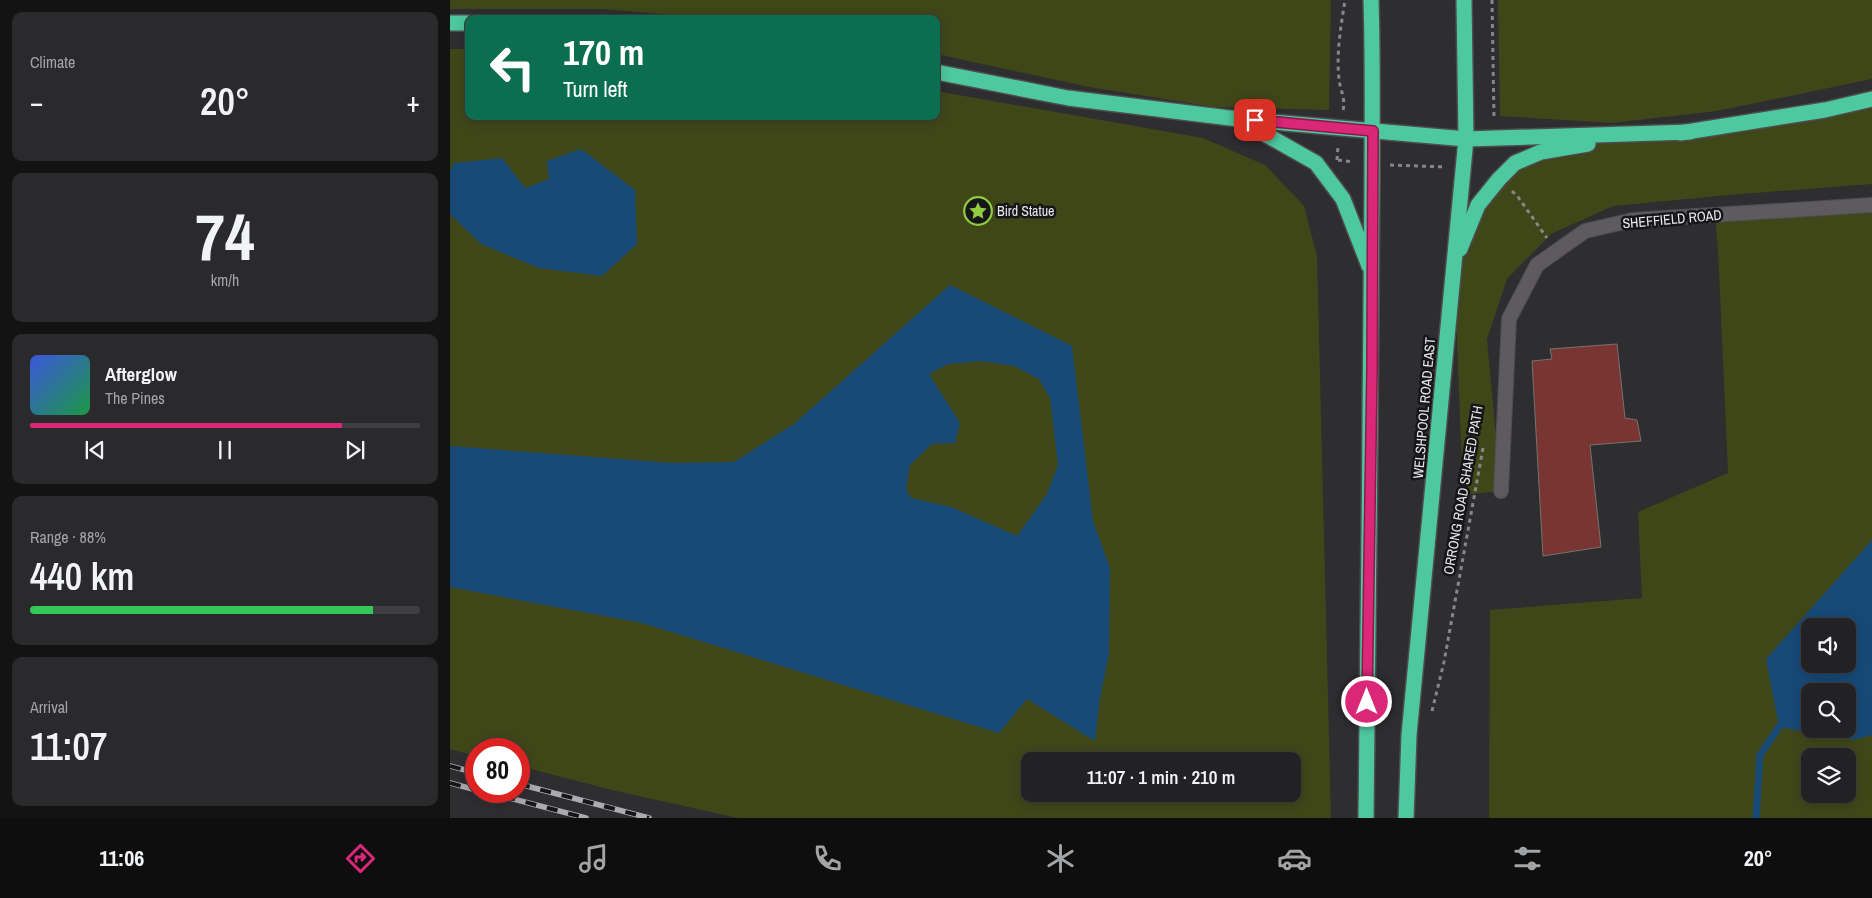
<!DOCTYPE html>
<html lang="en">
<head>
<meta charset="utf-8">
<style>
	:root { --surface:#222224; --page:#2a2a2c; --text:#f1f3f6; --muted:#a2a4a6; --line:#3f3f41; --accent:#db2777 }
	body { margin:0; font-family:"Archivo Narrow",sans-serif; background:var(--page); color:var(--text); height:100vh; display:flex; flex-direction:column; font-size:19px; white-space:nowrap }
	* { box-sizing:border-box; margin:0 }
	p { font-size:16px; color:var(--muted) }
	.icon { flex:none; width:28px; height:28px; fill:none; stroke:currentColor; stroke-width:2; stroke-linecap:round; stroke-linejoin:round }
	.map { position:relative; flex:1; overflow:hidden }
	.panel { display:flex; flex-direction:column; gap:12px; padding:12px; background:#131314; width:450px }
	.panel>* { flex:none }
	.guide { position:absolute; left:15px; top:15px; width:475px; height:105px; border-radius:10px; box-shadow:0 2px 12px #0003,0 0 0 1px var(--line); background:#0b6e4f; color:#fff; overflow:hidden }
	.buttons { position:absolute; left:1351px; top:618px; display:grid; gap:10px }
	.buttons a { display:grid; place-items:center; width:55px; height:55px; border-radius:10px; background:var(--surface); box-shadow:0 2px 12px #0003,0 0 0 1px var(--line); font-size:25px }
	.speed { position:absolute; left:15px; top:738px; display:flex; gap:10px; font-size:25px; font-weight:700; text-align:center }
	.speed>* { display:grid; place-content:center; width:65px; height:65px; border-radius:50%; background:var(--surface); box-shadow:0 2px 12px #0003,0 0 0 1px var(--line); line-height:1 }
	.speed .limit { border:8px solid #d22; background:#fff; color:#111 }
	.pin { position:absolute; display:grid; place-items:center; width:42px; height:42px; color:#fff; margin:-21px; border-radius:10px; box-shadow:0 2px 8px #0006 }
	.me { position:absolute; width:55px; margin:-28px; rotate:0deg; stroke-linejoin:round; filter:drop-shadow(0 0 4px #0008) }
	.turn { display:flex; align-items:center; gap:18px; height:105px; padding:0 15px; font-size:22px }
	.turn .icon { width:65px; height:65px; stroke-width:2.5 }
	.turn b { display:block; font-size:35px; line-height:42px }
	.big { font-size:38px; font-weight:600; line-height:1.1 }
	.panel .card { flex:1; display:flex; flex-direction:column; justify-content:center; gap:8px; min-width:0; padding:0 18px; border-radius:10px; background:var(--page) }
	.panel .dial { align-items:center; gap:0 }
	.dial b { font-size:65px; line-height:1 }
	.song { display:flex; align-items:center; gap:15px }
	.cover { width:60px; height:60px; border-radius:8px; background:linear-gradient(135deg,hsl(230 70% 55%),hsl(140 70% 35%)) }
	.played { height:5px; border-radius:2px; background:linear-gradient(90deg,var(--accent) 80%,var(--line) 80%) }
	.keys { display:flex; justify-content:space-around; direction:ltr }
	.heat { display:flex; justify-content:space-between; align-items:center; font-size:28px; direction:ltr }
	.charge { height:8px; border-radius:4px; background:linear-gradient(90deg,#34c759 88%,var(--line) 0) }
	.trip { position:absolute; left:571px; top:752px; width:280px; height:50px; border-radius:10px; background:var(--surface); box-shadow:0 2px 12px #0003,0 0 0 1px var(--line); font-weight:600; line-height:50px; text-align:center }
	.tab-bar { display:flex; height:80px; justify-content:space-around; align-items:center; background:#0e0e0e; color:var(--muted) }
	.tab-bar .icon { width:35px; height:35px }
	.tab-bar .active { color:var(--accent) }
	.tab-bar b { font-size:22px; color:var(--text) }
	main { display:flex; flex:1; min-height:0 }
	.map>svg:first-child { display:block }
	.green { fill:#3f4719; fill-rule:evenodd }
	.water { fill:#174977; fill-rule:evenodd }
	.lines { fill:none; stroke-linecap:round; stroke-linejoin:round }
	.stream { stroke:#174977; stroke-width:7 }
	.building { fill:#783531; stroke:#777272 }
	.lane-casing { stroke:#4d4c4e; stroke-width:16 }
	.highway-casing { stroke:#4d4c4e; stroke-width:18 }
	.path { stroke:#878689; stroke-width:3; stroke-dasharray:4 4; stroke-linecap:butt }
	.lane { stroke:#5d5b5f; stroke-width:14 }
	.highway { stroke:#4ec89e; stroke-width:15 }
	.rail-casing { stroke:#acabad; stroke-width:5.5 }
	.rail { stroke:#161517; stroke-width:4; stroke-dasharray:11; stroke-linecap:butt }
	.route-casing { stroke:#8e194d; stroke-width:12 }
	.route { stroke:#db2777; stroke-width:9 }
	.labels { text-anchor:middle; dominant-baseline:central; stroke-width:5; stroke-linejoin:round; paint-order:stroke }
	.poi-label { font-size:14px; fill:#e8e7e9; stroke:#161517; text-anchor:start }
	.street-label { font-size:14px; fill:#e8e7e9; stroke:#161517 }
</style>
</head>
<body>
<main>
<section class="panel">
<div class="card"><p>Climate</p>
<div class="heat"><a>−</a><b class="big">20°</b><a>+</a></div>
</div>
<div class="card dial"><b>74</b><p>km/h</p></div>
<div class="card">
<div class="song"><i class="cover"></i><div><b>Afterglow</b><p>The Pines</p></div></div>
<div class="played"></div>
<div class="keys"><svg class="icon" aria-label="previous" viewBox="0 0 24 24"><path d="M18 5L8 12l10 7zM5 5v14"/></svg><svg class="icon" aria-label="pause" viewBox="0 0 24 24"><path d="M8 5v14M16 5v14"/></svg><svg class="icon" aria-label="next" viewBox="0 0 24 24"><path d="M6 5l10 7-10 7zM19 5v14"/></svg></div>
</div>
<div class="card"><p>Range · 88%</p><b class="big">440 km</b><div class="charge"></div></div>
<div class="card"><p>Arrival</p><b class="big">11:07</b></div>
</section>
<div class="map">
<svg width="1422" height="818" viewBox="0 0 1422 818">
	<rect width="100%" height="100%" fill="#2e2d30"/>
	<g class="green">
		<polygon points="0,0 881,0 879,110 764,107 639,87 486,54 486,19 267,19 153,9 0,9"/>
		<polygon points="1048,0 1422,0 1422,79 1267,111 1162,123 1050,116"/>
		<path d="M0 49H19V116H486V91L753 138 815 165 854 206 867 256 881 818H288L166 791 69 766V749H26V756L0 749ZM580 761H842V794H580Z"/>
		<polygon points="1422,99 1422,184 1279,195 1163,206 1101,234 1057,279 1037,339 1051,491 1013,495 1004,264 1028,205 1065,164 1119,146 1240,132"/>
		<path d="M1422 205V818H1039L1040 610 1192 598 1188 512 1278 473 1268 249 1265 215ZM1360 626H1398V664H1360ZM1360 691H1398V729H1360ZM1360 756H1398V794H1360Z"/>
	</g>
	<g class="water">
		<polygon points="131,149 185,190 187,244 152,276 89,268 31,244 0,214 0,171 4,163 52,158 75,188 99,179 97,161"/>
		<path d="M500 285 622 346 643 521 660 568 659 654 650 698 645 741 577 699 549 733 192 623 0 587V446L222 463 284 462 344 424ZM531 361 564 366 589 379 600 398 608 465 597 494 567 536 501 507 461 498 456 489 460 465 482 444 505 443 510 423 479 374 498 364Z"/>
		<path d="M1422 540V735L1403 740 1329 727 1316 659ZM1360 626H1398V664H1360ZM1360 691H1398V729H1360Z"/>
	</g>
	<g class="lines">
		<polyline class="stream" points="1306,818 1310,755 1329,727"/>
	</g>
	<polygon class="building" points="1167,344 1175,418 1187,420 1191,441 1140,445 1151,547 1093,556 1082,361 1102,359 1100,349"/>
	<g class="lines">
		<defs>
			<polyline id="lane" points="1051,491 1059,319 1087,265 1135,231 1183,220 1422,205"/>
			<g id="highway">
				<polyline points="0,23 19,23"/>
				<polyline points="486,72 618,98 788,119 1016,139 1240,132"/>
				<polyline points="792,121 866,163 893,199 919,266"/>
				<polyline points="1230,133 1375,110 1422,99"/>
				<polyline points="1010,249 1028,205 1049,179 1065,163 1091,152 1138,144"/>
				<path d="M916 818C917 606 922 393 922 181 922 120 923 60 921 0"/>
				<polyline points="956,818 959,735 1016,139 1014,0"/>
			</g>
		</defs>
		<use href="#lane" class="lane-casing"/>
		<use href="#highway" class="highway-casing"/>
		<g class="path">
			<polyline points="1042,0 1044,119"/>
			<path d="M893 110C896 99 890 90 889 79 886 53 891 26 895 0"/>
			<polyline points="887,160 888,146"/>
			<polyline points="888,160 904,162"/>
			<polyline points="940,165 996,167"/>
			<polyline points="1062,191 1068,197 1097,238"/>
			<polyline points="982,711 994,662 1033,448"/>
		</g>
		<use href="#lane" class="lane"/>
		<use href="#highway" class="highway"/>
		<defs>
			<g id="rail">
				<polyline points="0,766 26,773"/>
				<polyline points="0,783 26,790"/>
				<polyline points="69,784 199,818"/>
				<polyline points="33,791 136,818"/>
			</g>
		</defs>
		<use href="#rail" class="rail-casing"/>
		<use href="#rail" class="rail"/>
	</g>
	<g class="lines">
		<defs>
			<polyline id="route" points="805,120 923,131 922,368 917,702"/>
		</defs>
		<use href="#route" class="route-casing"/>
		<use href="#route" class="route"/>
	</g>
	<defs>
		<symbol id="sight-ring" viewBox="-11 -11 22 22"><circle r="9.5" fill="#161517" stroke="#91cd40" stroke-width="1.5"/><path d="M0-6L1.8-2.2L6-1.7L2.9 1.2L3.7 5.4L0 3.3L-3.7 5.4L-2.9 1.2L-6-1.7L-1.8-2.2Z" fill="#91cd40"/></symbol>
	</defs>
	<g fill-rule="evenodd">
		<use href="#sight-ring" x="512" y="195" width="32" height="32"/>
	</g>
	<g class="labels">
		<g class="poi-label">
			<text x="547" y="211">Bird Statue</text>
		</g>
		<g class="street-label">
			<text transform="translate(1222 219) rotate(-5)">SHEFFIELD ROAD</text>
			<text transform="translate(974 408) rotate(-85)">WELSHPOOL ROAD EAST</text>
			<text transform="translate(1013 490) rotate(-80)">ORRONG ROAD SHARED PATH</text>
		</g>
	</g>
</svg>
<div class="buttons">
<a><svg class="icon" aria-label="sound" viewBox="0 0 24 24"><path d="M4 9h4l5-4v14l-5-4H4zM17 9q2 3 0 6"/></svg></a>
<a><svg class="icon" aria-label="search" viewBox="0 0 24 24"><circle cx="10" cy="10" r="6"/><path d="M15 15l6 6"/></svg></a>
<a><svg class="icon" aria-label="layers" viewBox="0 0 24 24"><path d="M12 4l9 5-9 5-9-5zM3 14l9 5 9-5"/></svg></a>
</div>
<div class="speed"><div class="limit">80</div></div>
<div class="pin" style="left:805px;top:120px;background:#d93025"><svg class="icon" aria-label="arrive" viewBox="0 0 24 24"><path d="M6 21V4h12l-3 4 3 4H6"/></svg></div>
<svg class="me" style="left:917px;top:702px" viewBox="-20 -20 40 40"><circle r="17" fill="#db2777" stroke="#fff" stroke-width="3"/><path d="M0-11L8 9 0 5-8 9z" fill="#fff"/></svg>
<div class="trip">11:07 · 1 min · 210 m</div>
<div class="guide">
<div class="turn"><svg class="icon" aria-label="left" viewBox="0 0 24 24"><path d="M17 20v-9H6M10 6l-5 5 5 5"/></svg><div><b>170 m</b>Turn left</div></div>
</div>
</div>
</main>
<nav class="tab-bar">
<b>11:06</b>
<svg class="icon active" aria-label="directions" viewBox="0 0 24 24"><path d="M12 3l9 9-9 9-9-9zM9 14v-3h6M13 9l2 2-2 2"/></svg>
<svg class="icon" aria-label="music" viewBox="0 0 24 24"><path d="M9 18V5l10-2v13"/><circle cx="6" cy="18" r="3"/><circle cx="16" cy="16" r="3"/></svg>
<svg class="icon" aria-label="phone" viewBox="0 0 24 24"><path d="M5 4h4l2 5-3 2q2 4 5 5l2-3 5 2v4C11 20 4 13 5 4z"/></svg>
<svg class="icon" aria-label="climate" viewBox="0 0 24 24"><path d="M12 3v18M4 7l16 10M4 17L20 7"/></svg>
<svg class="icon" aria-label="car" viewBox="0 0 24 24"><path d="M5 17H2v-5l4-1 3-4h7l3 4 3 1v5h-3M9 17h6M6 11h13"/><circle cx="7" cy="17" r="2"/><circle cx="17" cy="17" r="2"/></svg>
<svg class="icon" aria-label="filters" viewBox="0 0 24 24"><path d="M4 7h16M4 17h16"/><circle cx="9" cy="7" r="2"/><circle cx="15" cy="17" r="2"/></svg>
<b>20°</b>
</nav>
</body>
</html>
